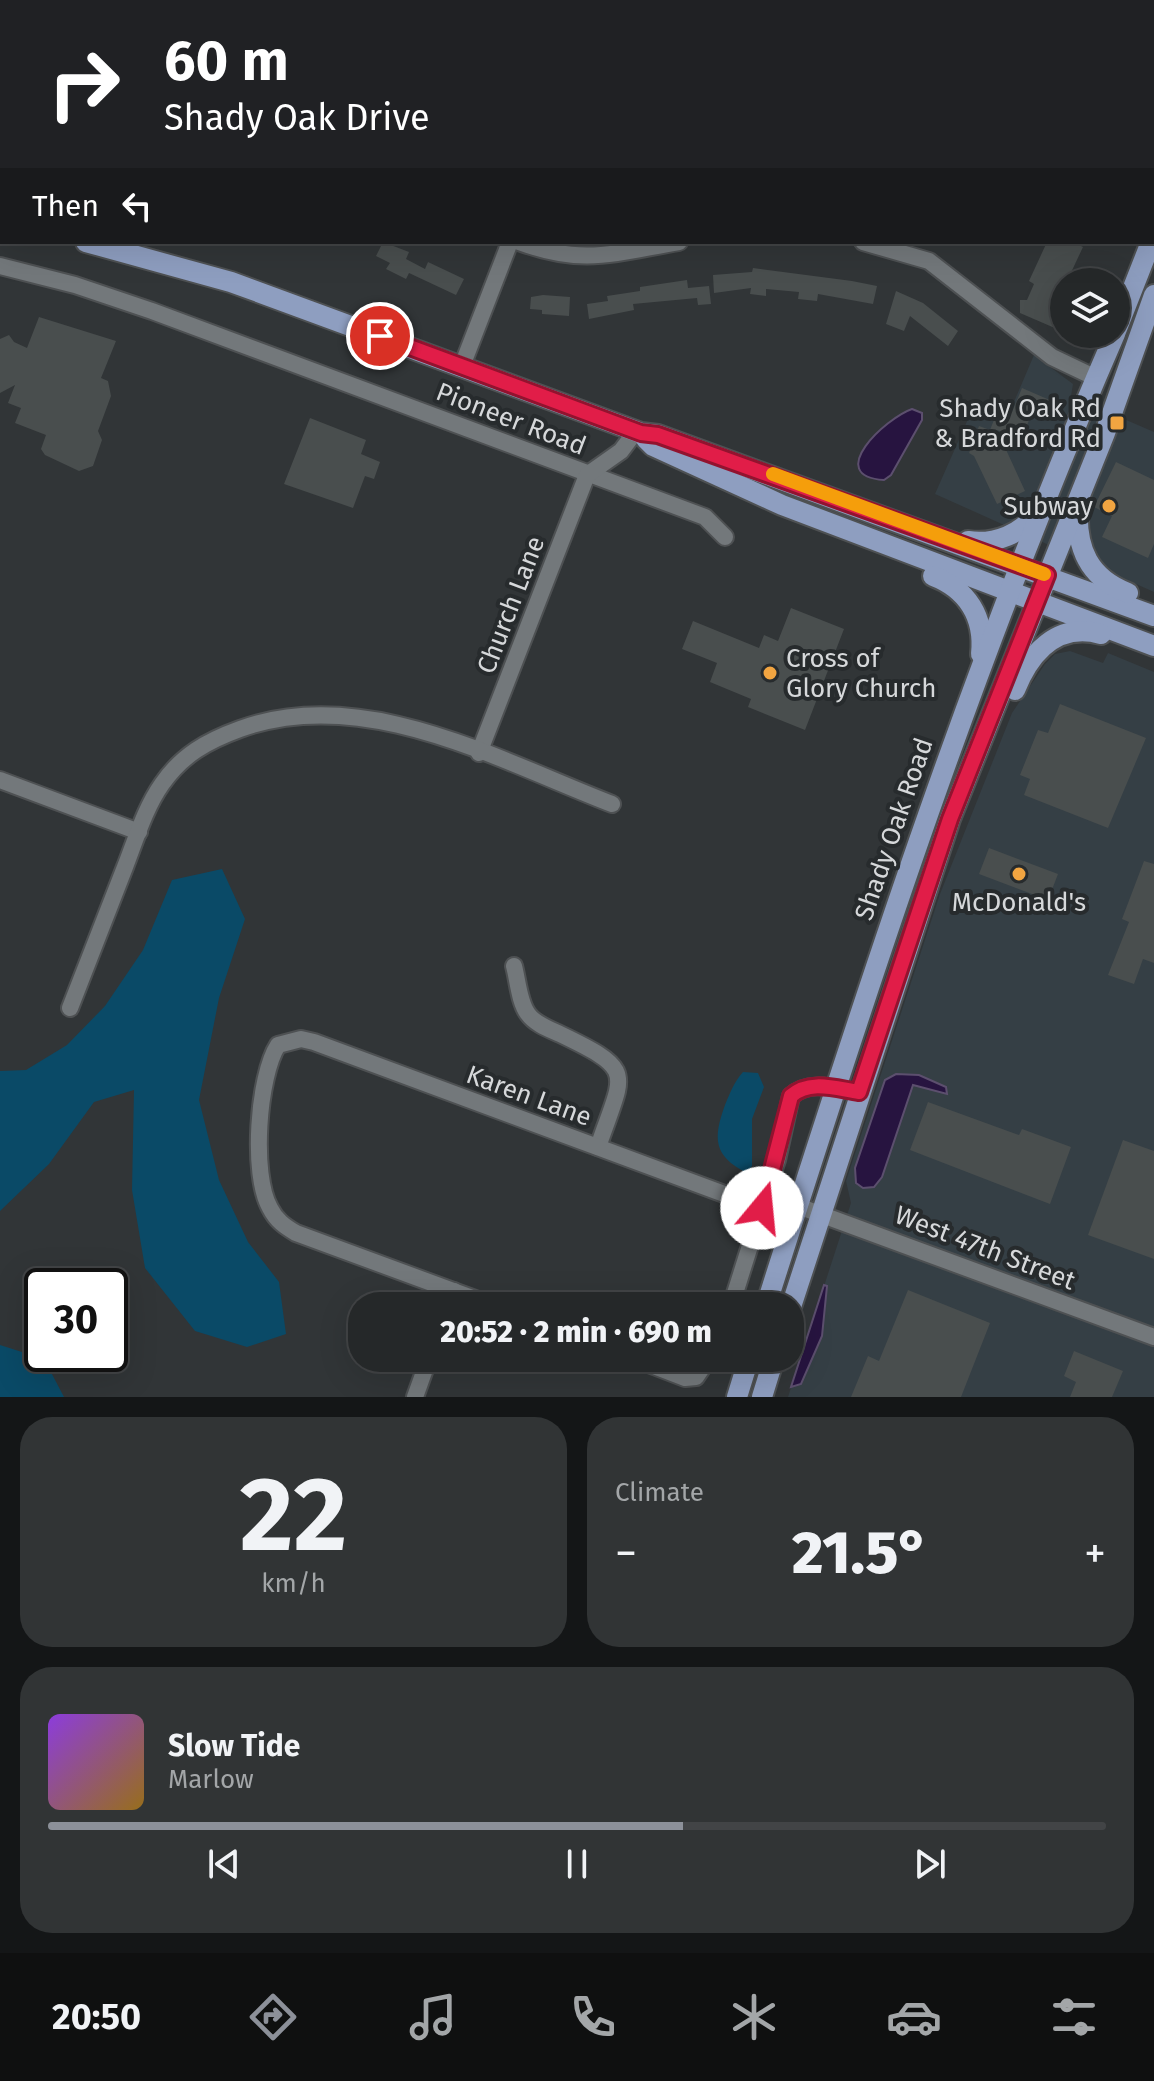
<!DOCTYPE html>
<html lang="en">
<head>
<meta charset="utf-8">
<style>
	:root { --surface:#252829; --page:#313435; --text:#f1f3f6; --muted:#a3a6a8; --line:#424446; --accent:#8c9099 }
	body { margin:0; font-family:"Fira Sans",sans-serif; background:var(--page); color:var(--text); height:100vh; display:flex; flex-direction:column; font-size:30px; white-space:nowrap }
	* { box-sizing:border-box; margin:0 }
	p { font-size:26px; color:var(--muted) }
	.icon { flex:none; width:44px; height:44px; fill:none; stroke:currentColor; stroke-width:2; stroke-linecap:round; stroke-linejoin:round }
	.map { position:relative; height:1397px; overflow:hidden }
	.details { display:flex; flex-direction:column; gap:20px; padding:20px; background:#141617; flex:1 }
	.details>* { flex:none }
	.top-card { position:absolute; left:0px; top:0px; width:1154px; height:244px; box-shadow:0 8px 32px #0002,0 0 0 2px var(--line); background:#202124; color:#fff; overflow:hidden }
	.controls { position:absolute; left:1050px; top:268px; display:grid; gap:16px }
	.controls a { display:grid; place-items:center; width:80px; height:80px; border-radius:50%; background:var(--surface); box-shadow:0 8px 32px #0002,0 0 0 2px var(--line); font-size:40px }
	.speed { position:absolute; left:24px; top:1268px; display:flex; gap:16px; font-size:40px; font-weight:700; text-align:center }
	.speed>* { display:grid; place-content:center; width:104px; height:104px; border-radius:50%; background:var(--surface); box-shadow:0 8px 32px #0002,0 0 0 2px var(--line); line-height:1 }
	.speed .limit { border:4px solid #111; border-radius:12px; background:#fff; color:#111 }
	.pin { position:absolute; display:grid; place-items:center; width:68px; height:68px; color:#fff; margin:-34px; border:4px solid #fff; border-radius:50%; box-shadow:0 2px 8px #0007 }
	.me { position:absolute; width:88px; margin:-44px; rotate:17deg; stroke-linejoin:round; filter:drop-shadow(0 0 6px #0008) }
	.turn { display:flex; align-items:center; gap:28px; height:168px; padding:0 32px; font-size:36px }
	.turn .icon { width:104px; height:104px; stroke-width:2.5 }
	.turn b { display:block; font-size:56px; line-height:68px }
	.then { display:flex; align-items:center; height:76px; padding:0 32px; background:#0003; gap:16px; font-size:30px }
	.big { font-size:60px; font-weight:800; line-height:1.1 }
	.details .widget { flex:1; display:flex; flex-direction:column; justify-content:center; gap:12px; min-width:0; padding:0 28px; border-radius:32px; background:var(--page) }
	.details .dial { align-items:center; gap:0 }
	.dial b { font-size:104px; line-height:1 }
	.song { display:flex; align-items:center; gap:24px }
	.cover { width:96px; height:96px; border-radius:12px; background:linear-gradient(135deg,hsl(270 70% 55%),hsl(40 70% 35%)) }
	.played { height:8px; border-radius:4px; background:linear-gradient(90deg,var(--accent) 60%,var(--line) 60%) }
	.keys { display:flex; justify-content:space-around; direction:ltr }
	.heat { display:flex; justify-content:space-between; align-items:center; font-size:44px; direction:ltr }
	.details .tiles { flex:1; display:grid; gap:20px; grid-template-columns:1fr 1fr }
	.widget:last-child { grid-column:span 2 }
	.trip { position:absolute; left:348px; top:1292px; width:456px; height:80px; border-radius:32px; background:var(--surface); box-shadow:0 8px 32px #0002,0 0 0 2px var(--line); font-weight:800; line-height:80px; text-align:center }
	.dock { display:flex; height:128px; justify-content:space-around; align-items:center; background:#0f1010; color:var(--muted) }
	.dock .icon { width:56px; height:56px }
	.dock .on { color:var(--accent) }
	.dock b { font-size:36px; color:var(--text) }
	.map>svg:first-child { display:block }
	.built { fill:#353f45 }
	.green { fill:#0a4a67 }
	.water { fill:#271440; stroke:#5c4f6e; stroke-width:2 }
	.building { fill:#494e4e }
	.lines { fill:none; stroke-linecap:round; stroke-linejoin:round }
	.minor-casing { stroke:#4e5153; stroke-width:20 }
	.major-casing { stroke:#4e5153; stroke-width:24 }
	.minor { stroke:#73787b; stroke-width:16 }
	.major { stroke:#8e9ec0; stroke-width:20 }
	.route-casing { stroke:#92132f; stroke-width:20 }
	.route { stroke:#e11d48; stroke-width:14 }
	.slow { stroke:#f59e0b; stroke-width:14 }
	.poi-dot { fill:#f2a541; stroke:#272b2d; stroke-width:3 }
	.labels { text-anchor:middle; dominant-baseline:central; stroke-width:8; stroke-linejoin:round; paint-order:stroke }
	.poi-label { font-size:26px; fill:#d6d8da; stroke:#272b2d; text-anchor:end }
	.street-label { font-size:26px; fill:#d6d8da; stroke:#272b2d }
</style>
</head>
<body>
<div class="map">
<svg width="1154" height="1397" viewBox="0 0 1154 1397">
	<rect width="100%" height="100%" fill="#313537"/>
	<g class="built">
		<polygon points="1034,355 1073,384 1071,396 1154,432 1154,592 935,494 972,410 992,419 997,404 1011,409"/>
		<polygon points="1070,651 1103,663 1108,653 1154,672 1154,1397 788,1397 851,1203 846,1181 940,894 1012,713 1045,664 1055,654"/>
	</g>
	<g class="green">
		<polygon points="222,869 245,919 219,998 199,1100 219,1180 248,1242 279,1282 286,1334 247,1347 195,1331 145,1268 132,1190 134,1090 94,1102 49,1164 0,1211 0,1071 26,1070 67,1045 105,1006 143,950 172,880"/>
		<path d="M743 1072 758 1073 764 1087 752 1119V1166L747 1173C713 1156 713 1138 725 1105 730 1093 734 1082 743 1072Z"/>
		<polygon points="0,1345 44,1359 64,1397 0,1397"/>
	</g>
	<g class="water">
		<path d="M912 409 922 413V420L891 475 884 480C823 476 886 418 912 409Z"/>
		<polygon points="896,1074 919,1075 946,1087 947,1094 913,1085 882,1177 874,1187 863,1188 856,1183 855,1168 885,1080"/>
		<polygon points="824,1285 827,1286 822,1336 801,1384 791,1387"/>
	</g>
	<g class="building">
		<polygon points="383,242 409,252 406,259 425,269 428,262 464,279 456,295 409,273 406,279 386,269 390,263 376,256"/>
		<polygon points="1047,242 1073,242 1083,247 1060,296 1064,297 1064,332 1020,313 1020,300 1027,300 1034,284 1029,281"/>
		<polygon points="753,268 852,281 877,286 873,304 818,294 817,301 798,299 799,292 766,289 766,296 750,294 751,288 714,293 713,275 752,272"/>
		<polygon points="687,280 688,288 709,286 711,304 698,305 697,298 633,304 634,310 589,319 587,304 608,301 607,296 640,291 640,287"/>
		<polygon points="896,291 923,303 958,331 948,346 910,316 904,331 886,324"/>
		<polygon points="543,295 570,297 569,316 542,314 542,310 530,309 531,297"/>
		<polygon points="39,317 116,341 101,378 108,381 111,396 98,431 102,440 93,466 79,471 45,455 41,449 46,435 15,423 21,408 8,403 15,385 0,393 0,339 9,335 14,342 27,348"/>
		<polygon points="1022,388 1059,404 1051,421 1032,412 1022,439 997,430 1025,491 997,504 974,456 969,453 979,426 990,430 999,407 1012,412"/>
		<polygon points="310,418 366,440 361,454 380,462 374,479 365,476 353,508 284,484"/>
		<polygon points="1116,462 1154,480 1154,544 1148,558 1102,537 1112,516 1094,507"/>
		<polygon points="791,608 844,629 805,730 748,707 751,699 710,682 717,663 682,649 693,621 759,648 764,635 778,641"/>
		<polygon points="1060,704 1146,738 1108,828 1024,795 1030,779 1020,775 1038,730 1048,733"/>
		<polygon points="989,848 1058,874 1048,900 979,874"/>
		<polygon points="1144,861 1154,864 1154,963 1143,959 1134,984 1108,975 1129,922 1122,919"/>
		<polygon points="928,1102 1019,1135 1022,1129 1071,1147 1050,1204 910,1150"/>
		<polygon points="1123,1140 1154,1151 1154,1259 1088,1235"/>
		<polygon points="908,1290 990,1323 961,1397 851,1397 868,1356 879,1361"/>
		<polygon points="1074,1351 1123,1371 1112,1397 1070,1397 1076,1382 1064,1376"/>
	</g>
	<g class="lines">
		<defs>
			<g id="minor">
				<polyline points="473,2 474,0"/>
				<polyline points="861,2 861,0"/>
				<path d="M519 242C584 266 614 253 679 242"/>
				<polyline points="863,242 929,261 1052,357 1096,378"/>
				<polyline points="0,266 75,285 152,311 705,517 725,537"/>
				<polyline points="462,366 510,242"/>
				<polyline points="479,753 587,475 621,451 636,431"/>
				<polyline points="0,780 139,832"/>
				<path d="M514 966C518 981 519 1002 528 1014 535 1024 549 1029 560 1034 637 1071 624 1071 598 1147"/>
				<path d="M70 1008C88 961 107 914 125 867 136 839 145 808 162 784 182 755 207 741 240 729 363 684 498 760 612 804"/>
				<polyline points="798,1206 1154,1337"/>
				<polyline points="448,1306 454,1291"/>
				<path d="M494 1306 296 1233C284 1226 276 1220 270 1208 251 1175 258 1076 278 1045L301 1039 314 1042 762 1208"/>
				<path d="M731 1306 777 1160 791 1096C810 1079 837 1089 859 1092"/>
				<polyline points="633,1358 685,1378 696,1377 709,1358"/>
				<polyline points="415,1397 429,1358"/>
			</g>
			<g id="major">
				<polyline points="0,226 2,226"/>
				<polyline points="86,242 231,282 641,433 658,435 1154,616"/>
				<polyline points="1116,331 1151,242"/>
				<polyline points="646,439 653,446 782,505 1154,646"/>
				<path d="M1078 509C1076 549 1089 578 1128 593"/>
				<path d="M968 541C994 545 1023 534 1038 511"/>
				<path d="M933 576C967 589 985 617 981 654"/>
				<path d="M1015 690C1030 653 1057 622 1101 634"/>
				<path d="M766 1306C870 977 977 651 1115 334"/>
				<polyline points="790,1310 950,819 1105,433 1154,295"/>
				<polyline points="737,1397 749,1358"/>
				<polyline points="762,1397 774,1358"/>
			</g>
		</defs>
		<use href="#minor" class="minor-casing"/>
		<use href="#major" class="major-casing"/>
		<use href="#minor" class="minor"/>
		<use href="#major" class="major"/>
	</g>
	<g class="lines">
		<defs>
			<path id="route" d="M380 336 641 433 658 435 1047 575 950 819 859 1092C837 1089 810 1079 791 1096L762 1208"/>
		</defs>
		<use href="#route" class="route-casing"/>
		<use href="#route" class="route"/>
		<polyline class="slow" points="773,474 1044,574"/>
	</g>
	<g class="poi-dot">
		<rect x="1109" y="415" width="16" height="16" rx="4"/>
		<circle cx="1109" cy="506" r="8"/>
		<circle cx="770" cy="673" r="8"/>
		<circle cx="1019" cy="874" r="8"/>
	</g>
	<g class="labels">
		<g class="poi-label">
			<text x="1101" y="408">Shady Oak Rd<tspan x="1101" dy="30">&amp; Bradford Rd</tspan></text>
			<text x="1093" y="506">Subway</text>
			<text x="786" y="658" text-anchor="start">Cross of<tspan x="786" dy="30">Glory Church</tspan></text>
			<text x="1019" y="902" text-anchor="middle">McDonald's</text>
		</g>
		<g class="street-label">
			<text transform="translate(511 419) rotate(21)">Pioneer Road</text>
			<text transform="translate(511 605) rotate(-69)">Church Lane</text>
			<text transform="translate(894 829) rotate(-71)">Shady Oak Road</text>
			<text transform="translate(529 1096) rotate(20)">Karen Lane</text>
			<text transform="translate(985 1248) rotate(21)">West 47th Street</text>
		</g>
	</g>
</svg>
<div class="controls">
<a><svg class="icon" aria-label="layers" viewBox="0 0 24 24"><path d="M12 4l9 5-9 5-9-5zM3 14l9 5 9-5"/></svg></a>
</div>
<div class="speed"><div class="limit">30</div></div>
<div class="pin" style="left:380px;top:336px;background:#d93025"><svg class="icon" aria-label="arrive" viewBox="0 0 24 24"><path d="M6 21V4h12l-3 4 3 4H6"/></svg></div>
<svg class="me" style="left:762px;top:1208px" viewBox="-20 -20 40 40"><circle r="19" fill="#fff"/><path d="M0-13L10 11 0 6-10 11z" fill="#e11d48"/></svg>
<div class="trip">20:52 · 2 min · 690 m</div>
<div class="top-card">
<div class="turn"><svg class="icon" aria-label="right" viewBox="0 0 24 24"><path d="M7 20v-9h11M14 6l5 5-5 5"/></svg><div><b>60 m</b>Shady Oak Drive</div></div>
<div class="then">Then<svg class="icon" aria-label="left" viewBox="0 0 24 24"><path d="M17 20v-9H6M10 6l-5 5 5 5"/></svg></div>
</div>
</div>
<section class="details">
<div class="tiles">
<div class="widget dial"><b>22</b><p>km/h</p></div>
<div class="widget"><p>Climate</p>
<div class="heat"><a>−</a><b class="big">21.5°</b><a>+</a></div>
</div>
<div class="widget">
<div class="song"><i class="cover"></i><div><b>Slow Tide</b><p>Marlow</p></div></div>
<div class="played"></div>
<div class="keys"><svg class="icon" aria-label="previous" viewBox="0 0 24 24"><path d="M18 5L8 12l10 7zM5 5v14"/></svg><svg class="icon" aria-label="pause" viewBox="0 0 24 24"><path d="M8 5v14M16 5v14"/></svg><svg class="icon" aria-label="next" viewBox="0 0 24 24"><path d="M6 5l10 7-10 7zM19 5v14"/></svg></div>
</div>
</div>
</section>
<nav class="dock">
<b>20:50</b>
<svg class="icon on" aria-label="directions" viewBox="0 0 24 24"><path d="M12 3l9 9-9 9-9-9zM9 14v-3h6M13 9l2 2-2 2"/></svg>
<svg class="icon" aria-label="music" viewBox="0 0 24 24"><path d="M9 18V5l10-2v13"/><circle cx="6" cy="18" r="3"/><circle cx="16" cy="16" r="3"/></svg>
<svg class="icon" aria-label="phone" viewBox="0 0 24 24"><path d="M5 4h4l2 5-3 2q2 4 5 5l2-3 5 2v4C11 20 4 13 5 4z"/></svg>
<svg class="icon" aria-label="climate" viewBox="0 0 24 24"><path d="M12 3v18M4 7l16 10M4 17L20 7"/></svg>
<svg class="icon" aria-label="car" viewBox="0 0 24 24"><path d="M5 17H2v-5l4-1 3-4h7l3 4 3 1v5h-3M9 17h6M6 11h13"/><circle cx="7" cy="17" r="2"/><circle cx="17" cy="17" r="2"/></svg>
<svg class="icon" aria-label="filters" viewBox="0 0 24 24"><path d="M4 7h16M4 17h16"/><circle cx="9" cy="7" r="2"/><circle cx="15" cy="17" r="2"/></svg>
</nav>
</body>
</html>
